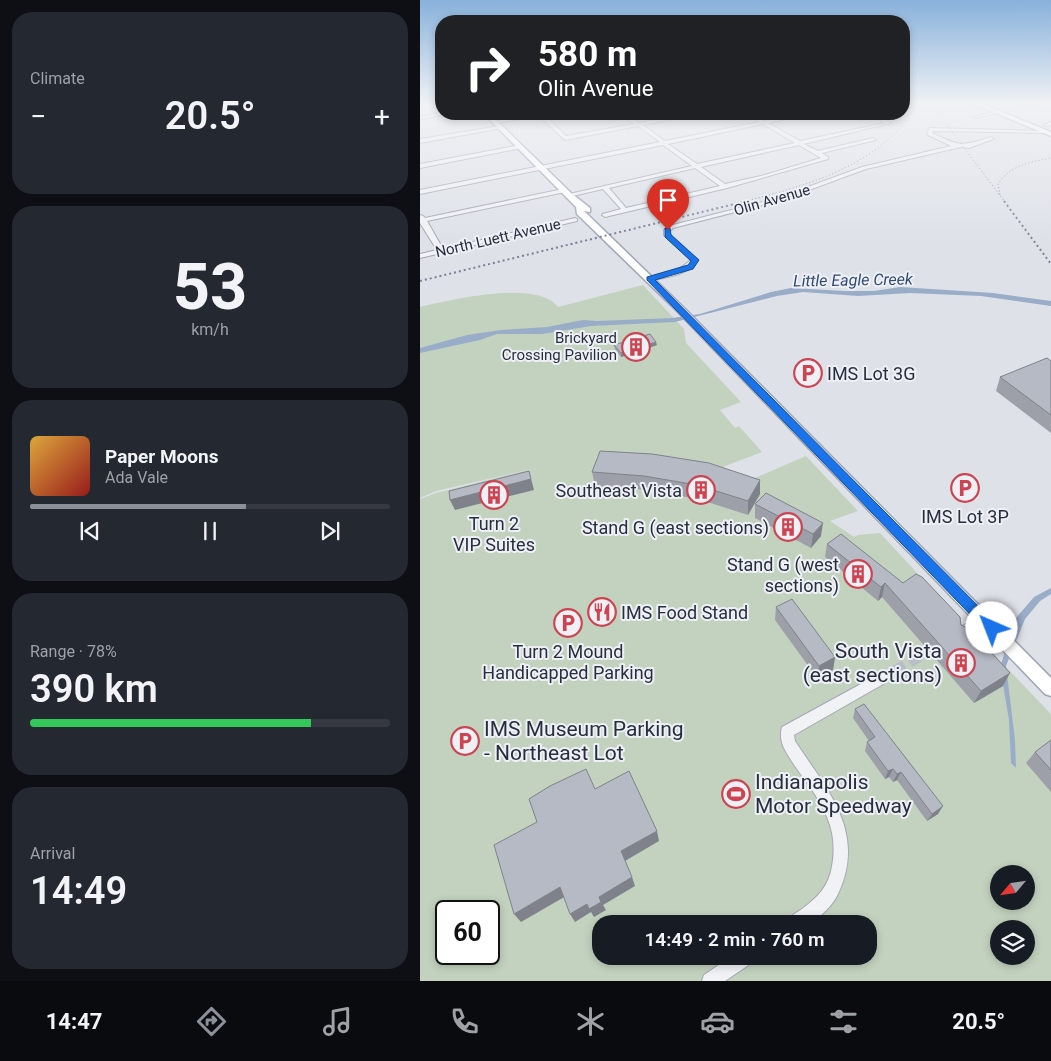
<!DOCTYPE html>
<html lang="en">
<head>
<meta charset="utf-8">
<style>
	:root { --surface:#171b24; --page:#242831; --text:#f1f3f6; --muted:#9ea1a6; --line:#363941; --accent:#8c9099 }
	body { margin:0; font-family:Roboto,sans-serif; background:var(--page); color:var(--text); height:100vh; display:flex; flex-direction:column; font-size:19px; white-space:nowrap }
	* { box-sizing:border-box; margin:0 }
	p { font-size:16px; color:var(--muted) }
	.icon { flex:none; width:28px; height:28px; fill:none; stroke:currentColor; stroke-width:2; stroke-linecap:round; stroke-linejoin:round }
	.map { position:relative; flex:1; overflow:hidden }
	.sheet { display:flex; flex-direction:column; gap:12px; padding:12px; background:#0d0f14; width:420px }
	.sheet>* { flex:none }
	.hud { position:absolute; left:15px; top:15px; width:475px; height:105px; border-radius:20px; box-shadow:0 2px 8px #0003; background:#202124; color:#fff; overflow:hidden }
	.needle { width:32px; rotate:241deg }
	.controls { position:absolute; left:570px; top:865px; display:grid; gap:10px }
	.controls a { display:grid; place-items:center; width:45px; height:45px; border-radius:50%; background:var(--surface); box-shadow:0 2px 8px #0003; font-size:25px }
	.speed { position:absolute; left:15px; top:900px; display:flex; gap:10px; font-size:25px; font-weight:700; text-align:center }
	.speed>* { display:grid; place-content:center; width:65px; height:65px; border-radius:50%; background:var(--surface); box-shadow:0 2px 8px #0003; line-height:1 }
	.speed .limit { border:2px solid #111; border-radius:8px; background:#fff; color:#111 }
	.pin { position:absolute; display:grid; place-items:center; width:42px; height:42px; color:#fff; margin:-51px -21px; border-radius:50% 50% 50% 0; rotate:-45deg; box-shadow:0 0 5px #0007 }
	.pin .icon { rotate:45deg }
	.me { position:absolute; width:55px; margin:-28px; rotate:316deg; stroke-linejoin:round; filter:drop-shadow(0 0 4px #0008) }
	.turn { display:flex; align-items:center; gap:18px; height:105px; padding:0 20px; font-size:22px }
	.turn .icon { width:65px; height:65px; stroke-width:2.5 }
	.turn b { display:block; font-size:35px; line-height:42px }
	.big { font-size:38px; font-weight:600; line-height:1.1 }
	.sheet .tile { flex:1; display:flex; flex-direction:column; justify-content:center; gap:8px; min-width:0; padding:0 18px; border-radius:20px; background:var(--page) }
	.sheet .dial { align-items:center; gap:0 }
	.dial b { font-size:65px; line-height:1 }
	.song { display:flex; align-items:center; gap:15px }
	.cover { width:60px; height:60px; border-radius:8px; background:linear-gradient(135deg,hsl(40 70% 55%),hsl(0 70% 35%)) }
	.played { height:5px; border-radius:2px; background:linear-gradient(90deg,var(--accent) 60%,var(--line) 60%) }
	.keys { display:flex; justify-content:space-around; direction:ltr }
	.heat { display:flex; justify-content:space-between; align-items:center; font-size:28px; direction:ltr }
	.charge { height:8px; border-radius:4px; background:linear-gradient(90deg,#34c759 78%,var(--line) 0) }
	.trip { position:absolute; left:172px; top:915px; width:285px; height:50px; border-radius:20px; background:var(--surface); box-shadow:0 2px 8px #0003; font-weight:600; line-height:50px; text-align:center }
	.dock { display:flex; height:80px; justify-content:space-around; align-items:center; background:#090b0e; color:var(--muted) }
	.dock .icon { width:35px; height:35px }
	.dock .current { color:var(--accent) }
	.dock b { font-size:22px; color:var(--text) }
	main { display:flex; flex:1; min-height:0 }
	.map>svg:first-child { display:block }
	.green { fill:#c3d2bf; fill-rule:evenodd }
	.water { fill:#99adc8 }
	.lines { fill:none; stroke-linecap:round; stroke-linejoin:round }
	.minor-tunnel { stroke:#b9bdc6; stroke-width:11; stroke-dasharray:11 5.5; stroke-linecap:butt }
	.minor-casing { stroke:#a3a8b2; stroke-width:2 }
	.major-casing { stroke:#9ea5b3; stroke-width:3 }
	.minor { fill:#f1f2f6; fill-rule:evenodd }
	.major { fill:#fff; fill-rule:evenodd }
	.rail-far1 { stroke:#788091; stroke-width:1; stroke-dasharray:1 2.5; stroke-linecap:butt }
	.rail { stroke:#788091; stroke-width:2; stroke-dasharray:2 3; stroke-linecap:butt }
	.wall { fill:#9da0a9 }
	.shaded-wall { fill:#7f828a }
	.building { fill:#b6bac5; stroke:#7f828a }
	.route { fill:#1a73e8; stroke:#114b97 }
	.labels { text-anchor:middle; dominant-baseline:central; stroke-width:4; stroke-linejoin:round; paint-order:stroke }
	.far-street-label { font-size:15px; fill:#272f3f; stroke:#eef0f5 }
	.far-poi-label { font-size:15px; fill:#272f3f; stroke:#eef0f5; text-anchor:end }
	.far-water-label { font-size:16px; font-style:italic; fill:#324b72; stroke:#eef0f5 }
	.poi-label { font-size:18px; fill:#272f3f; stroke:#eef0f5; text-anchor:end }
	.near-poi-label { font-size:21px; fill:#272f3f; stroke:#eef0f5; text-anchor:start }
</style>
</head>
<body>
<main>
<section class="sheet">
<div class="tile"><p>Climate</p>
<div class="heat"><a>−</a><b class="big">20.5°</b><a>+</a></div>
</div>
<div class="tile dial"><b>53</b><p>km/h</p></div>
<div class="tile">
<div class="song"><i class="cover"></i><div><b>Paper Moons</b><p>Ada Vale</p></div></div>
<div class="played"></div>
<div class="keys"><svg class="icon" aria-label="previous" viewBox="0 0 24 24"><path d="M18 5L8 12l10 7zM5 5v14"/></svg><svg class="icon" aria-label="pause" viewBox="0 0 24 24"><path d="M8 5v14M16 5v14"/></svg><svg class="icon" aria-label="next" viewBox="0 0 24 24"><path d="M6 5l10 7-10 7zM19 5v14"/></svg></div>
</div>
<div class="tile"><p>Range · 78%</p><b class="big">390 km</b><div class="charge"></div></div>
<div class="tile"><p>Arrival</p><b class="big">14:49</b></div>
</section>
<div class="map">
<svg width="631" height="981" viewBox="0 0 631 981">
	<rect width="100%" height="100%" fill="#dee1e8"/>
	<path class="green" d="M223 285 264 329 266 343 321 402 300 410 315 428 319 426 342 452 300 468 185 455 171 458 176 457 179 463 321 484 386 456 438 511 410 521 434 537 438 535 460 533 535 614 533 615 560 645 563 643 631 714V981H0V499L16 493 120 467 16 491 0 498V307C32 300 116 279 138 307ZM579 874H606V901H579ZM26 911H69V954H26ZM181 924H449V956H181ZM579 929H606V956H579Z"/>
	<g class="water">
		<polygon points="480,287 573,293 631,301 631,306 561,296 490,293 438,296 383,292 357,296 255,322 171,326 122,334 77,334 60,340 0,353 0,348 47,335 81,330 127,327 163,320 177,321 252,318 280,314 351,292 371,288 425,291 454,291"/>
		<polygon points="631,588 631,594 620,601 605,619 586,666 595,740 596,768 591,763 589,720 580,667 596,618 614,597"/>
	</g>
	<g class="lines">
		<polyline class="minor-tunnel" points="461,679 521,644"/>
		<defs>
			<g id="minor">
				<polygon points="607,104 615,104 555,118 553,117"/>
				<polygon points="21,113 29,114 0,119 0,117"/>
				<path d="M115 114H124L146 136 214 124 202 114H207L219 123 270 114H278L223 125 245 141 339 122 326 114H331L344 121 382 114H390L348 123 380 141 465 123 450 114H455L471 123 384 144 398 151 453 138 456 140 402 153 408 157V159L307 188 185 217 182 215 183 214 201 209 183 189 148 197 145 195 272 166 243 145 0 194V190L240 142 218 126 145 140 119 116 75 123 73 122ZM343 124 375 143 277 164 248 144ZM379 145 401 158 341 176 305 184 281 167ZM275 168 300 186 206 208 189 188Z"/>
				<polygon points="631,122 631,125 626,126 624,125"/>
				<polygon points="80,126 82,128 0,143 0,139"/>
				<path d="M510 128 627 131 629 132 627 133 513 131 512 133C541 147 541 146 571 137L574 139 549 148 541 147 446 169 362 200 253 228 250 231V234L278 260C267 276 246 277 229 281L225 279 259 269 271 260 244 235V230L249 226 358 198 442 167 531 146 508 135 507 132Z"/>
				<polygon points="100,145 102,146 102,148 0,168 0,164"/>
				<polygon points="143,189 145,190 145,192 7,221 23,249 155,218 157,219 157,221 0,258 0,254 17,250 0,223 0,215 3,216 5,218"/>
				<path d="M563 615 567 616 569 620 567 624C559 628 546 640 537 637L535 633 537 629Z"/>
				<path d="M461 673 465 675 467 679 465 683 374 735 375 741C407 790 447 832 418 894 413 905 400 918 389 923 383 926 373 924 366 924 369 916 376 913 382 909 398 897 409 886 412 866 415 850 414 833 407 817 397 791 375 771 363 746 361 740 360 733 362 727Z"/>
				<polygon points="312,956 335,956 333,962 305,981 282,981 284,975"/>
			</g>
			<g id="major">
				<polygon points="554,104 562,104 631,132 631,136"/>
				<polygon points="64,114 70,114 151,193 170,208 170,212 164,211 264,308 631,678 631,696 625,694 258,312 157,214 156,207"/>
			</g>
		</defs>
		<use href="#minor" class="minor-casing"/>
		<use href="#major" class="major-casing"/>
		<use href="#minor" class="minor"/>
		<use href="#major" class="major"/>
		<g class="rail-far1">
			<polyline points="511,104 585,202"/>
			<path d="M580 195 578 184C590 165 611 162 631 158"/>
			<path d="M322 202C377 188 443 171 481 126 487 119 492 111 497 104"/>
		</g>
		<g class="rail">
			<polyline points="584,201 631,264"/>
			<polyline points="0,281 327,201"/>
		</g>
	</g>
	<g class="wall">
		<polygon points="194,345 237,345 201,357 195,349"/>
		<polygon points="631,361 631,433 576,391 580,377"/>
		<polygon points="180,451 340,494 328,515 278,499 226,490 175,486 172,472"/>
		<polygon points="335,504 401,536 391,548 335,518"/>
		<polygon points="407,544 483,583 541,625 583,686 554,703 462,597 458,601 405,557"/>
		<polygon points="190,605 189,617 175,618 173,611"/>
		<polygon points="356,607 415,657 413,670 397,678 355,620"/>
		<polygon points="435,709 518,814 507,821 477,780 473,782 469,777 465,779 445,751 447,742 449,741 433,718"/>
		<polygon points="631,740 631,792 606,763 615,752"/>
	</g>
	<g class="shaded-wall">
		<polygon points="236,342 237,345 201,357 201,353"/>
		<polygon points="109,471 114,490 35,510 30,500"/>
		<polygon points="340,480 340,494 328,515 328,501"/>
		<polygon points="403,523 401,536 391,548 393,534"/>
		<polygon points="465,583 462,597 458,601 461,587"/>
		<polygon points="188,599 190,605 189,617 188,610"/>
		<polygon points="415,657 413,670 397,678 399,666"/>
		<polygon points="590,673 583,686 554,703 561,691"/>
		<polygon points="473,769 469,777 465,779 468,771"/>
		<polygon points="481,772 477,780 473,782 477,774"/>
		<polygon points="523,806 518,814 507,821 512,814"/>
		<polygon points="237,831 239,841 205,861 201,851"/>
		<polygon points="212,877 215,886 183,905 186,910 174,917 171,912 155,922 150,914"/>
		<polygon points="140,887 146,896 101,922 94,914"/>
	</g>
	<g class="building">
		<polygon points="230,334 236,342 201,353 194,345"/>
		<polygon points="627,358 631,361 631,415 580,377"/>
		<polygon points="180,451 232,454 289,463 340,480 328,501 277,485 224,476 172,472"/>
		<polygon points="109,471 111,479 30,500 29,491"/>
		<polygon points="346,493 403,523 393,534 335,504"/>
		<polygon points="421,534 483,583 496,574 502,577 540,617 541,625 550,629 590,673 561,691 465,583 461,587 407,544"/>
		<polygon points="188,599 188,610 173,611 174,600"/>
		<polygon points="372,599 415,657 399,666 356,607"/>
		<polygon points="444,704 523,806 512,814 481,772 477,774 473,769 468,771 447,742 455,737 435,709"/>
		<polygon points="631,740 631,770 615,752"/>
		<polygon points="166,769 175,789 209,771 237,831 201,851 212,877 179,897 181,902 176,905 169,909 167,904 150,914 140,887 94,914 74,845 117,822 109,799 130,786"/>
	</g>
	<linearGradient id="sky" x2="0" y2="1"><stop stop-color="#88b1db"/><stop offset="0.43" stop-color="#f0f2f5"/><stop offset="1" stop-color="#f0f2f5" stop-opacity="0"/></linearGradient>
	<rect width="631" height="241" fill="url(#sky)"/>
	<polygon class="route" points="245,228 250,228 251,235 279,260 273,269 235,280 576,624 578,628 576,632 572,634 567,632 227,280 227,277 268,265 271,261 245,237"/>
	<defs>
		<symbol id="building-ring" viewBox="-11 -11 22 22"><circle r="9.5" fill="#eef0f5" stroke="#cd4350" stroke-width="1.5"/><path d="M-4-6H4V6H1V3H-1V6H-4ZM-2.5-4.3h1.7v1.8h-1.7ZM.8-4.3h1.7v1.8H.8ZM-2.5-1h1.7V.8h-1.7ZM.8-1h1.7V.8H.8Z" fill="#cd4350"/></symbol>
		<symbol id="parking-ring" viewBox="-11 -11 22 22"><circle r="9.5" fill="#eef0f5" stroke="#cd4350" stroke-width="1.5"/><path d="M-3.5-5.5H1a3.5 3.5 0 0 1 0 7H-1V5.5H-3.5ZM-1-3.4V-.6H.8a1.4 1.4 0 0 0 0-2.8Z" fill="#cd4350"/></symbol>
		<symbol id="restaurant-ring" viewBox="-11 -11 22 22"><circle r="9.5" fill="#eef0f5" stroke="#cd4350" stroke-width="1.5"/><path d="M-5-6h1v4h1v-4h1v4h1v-4h1v5L-1.5 .5V6h-2V.5L-5-1ZM5-6V6H3V1.5H1.5Q1.5-4 5-6Z" fill="#cd4350"/></symbol>
		<symbol id="stadium-ring" viewBox="-11 -11 22 22"><circle r="9.5" fill="#eef0f5" stroke="#cd4350" stroke-width="1.5"/><path d="M0-5a6.5 5 0 1 0 0 10a6.5 5 0 1 0 0-10ZM-3.5-1.8h7v3.6h-7Z" fill="#cd4350"/></symbol>
	</defs>
	<g fill-rule="evenodd">
		<use href="#building-ring" x="200" y="331" width="32" height="32"/>
		<use href="#parking-ring" x="372" y="357" width="32" height="32"/>
		<use href="#parking-ring" x="529" y="472" width="32" height="32"/>
		<use href="#building-ring" x="265" y="474" width="32" height="32"/>
		<use href="#building-ring" x="58" y="479" width="32" height="32"/>
		<use href="#building-ring" x="352" y="511" width="32" height="32"/>
		<use href="#building-ring" x="422" y="558" width="32" height="32"/>
		<use href="#restaurant-ring" x="166" y="596" width="32" height="32"/>
		<use href="#parking-ring" x="132" y="607" width="32" height="32"/>
		<use href="#building-ring" x="525" y="647" width="32" height="32"/>
		<use href="#parking-ring" x="29" y="725" width="32" height="32"/>
		<use href="#stadium-ring" x="300" y="778" width="32" height="32"/>
	</g>
	<g class="labels">
		<g class="far-street-label">
			<text transform="translate(352 200) rotate(-16)">Olin Avenue</text>
			<text transform="translate(78 238) rotate(-13)">North Luett Avenue</text>
		</g>
		<g class="far-poi-label">
			<text x="197" y="338">Brickyard<tspan x="197" dy="17">Crossing Pavilion</tspan></text>
		</g>
		<g class="far-water-label">
			<text transform="translate(433 280) rotate(-1)">Little Eagle Creek</text>
		</g>
		<g class="poi-label">
			<text x="407" y="373" text-anchor="start">IMS Lot 3G</text>
			<text x="262" y="490">Southeast Vista</text>
			<text x="545" y="516" text-anchor="middle">IMS Lot 3P</text>
			<text x="74" y="523" text-anchor="middle">Turn 2<tspan x="74" dy="21">VIP Suites</tspan></text>
			<text x="349" y="527">Stand G (east sections)</text>
			<text x="419" y="564">Stand G (west<tspan x="419" dy="21">sections)</tspan></text>
			<text x="201" y="612" text-anchor="start">IMS Food Stand</text>
			<text x="148" y="651" text-anchor="middle">Turn 2 Mound<tspan x="148" dy="21">Handicapped Parking</tspan></text>
		</g>
		<g class="near-poi-label">
			<text x="522" y="651" text-anchor="end">South Vista<tspan x="522" dy="24">(east sections)</tspan></text>
			<text x="64" y="729">IMS Museum Parking<tspan x="64" dy="24">- Northeast Lot</tspan></text>
			<text x="335" y="782">Indianapolis<tspan x="335" dy="24">Motor Speedway</tspan></text>
		</g>
	</g>
</svg>
<div class="controls">
<a><svg class="needle" viewBox="-14 -14 28 28"><path d="M0-13l5 13h-10z" fill="#e53935"/><path d="M0 13l5-13h-10z" fill="#9ea1a6"/></svg></a>
<a><svg class="icon" aria-label="layers" viewBox="0 0 24 24"><path d="M12 4l9 5-9 5-9-5zM3 14l9 5 9-5"/></svg></a>
</div>
<div class="speed"><div class="limit">60</div></div>
<div class="pin" style="left:248px;top:230px;background:#d93025"><svg class="icon" aria-label="arrive" viewBox="0 0 24 24"><path d="M6 21V4h12l-3 4 3 4H6"/></svg></div>
<svg class="me" style="left:572px;top:628px" viewBox="-20 -20 40 40"><circle r="19" fill="#fff"/><path d="M0-13L10 11 0 6-10 11z" fill="#1a73e8"/></svg>
<div class="trip">14:49 · 2 min · 760 m</div>
<div class="hud">
<div class="turn"><svg class="icon" aria-label="right" viewBox="0 0 24 24"><path d="M7 20v-9h11M14 6l5 5-5 5"/></svg><div><b>580 m</b>Olin Avenue</div></div>
</div>
</div>
</main>
<nav class="dock">
<b>14:47</b>
<svg class="icon current" aria-label="directions" viewBox="0 0 24 24"><path d="M12 3l9 9-9 9-9-9zM9 14v-3h6M13 9l2 2-2 2"/></svg>
<svg class="icon" aria-label="music" viewBox="0 0 24 24"><path d="M9 18V5l10-2v13"/><circle cx="6" cy="18" r="3"/><circle cx="16" cy="16" r="3"/></svg>
<svg class="icon" aria-label="phone" viewBox="0 0 24 24"><path d="M5 4h4l2 5-3 2q2 4 5 5l2-3 5 2v4C11 20 4 13 5 4z"/></svg>
<svg class="icon" aria-label="climate" viewBox="0 0 24 24"><path d="M12 3v18M4 7l16 10M4 17L20 7"/></svg>
<svg class="icon" aria-label="car" viewBox="0 0 24 24"><path d="M5 17H2v-5l4-1 3-4h7l3 4 3 1v5h-3M9 17h6M6 11h13"/><circle cx="7" cy="17" r="2"/><circle cx="17" cy="17" r="2"/></svg>
<svg class="icon" aria-label="filters" viewBox="0 0 24 24"><path d="M4 7h16M4 17h16"/><circle cx="9" cy="7" r="2"/><circle cx="15" cy="17" r="2"/></svg>
<b>20.5°</b>
</nav>
</body>
</html>
